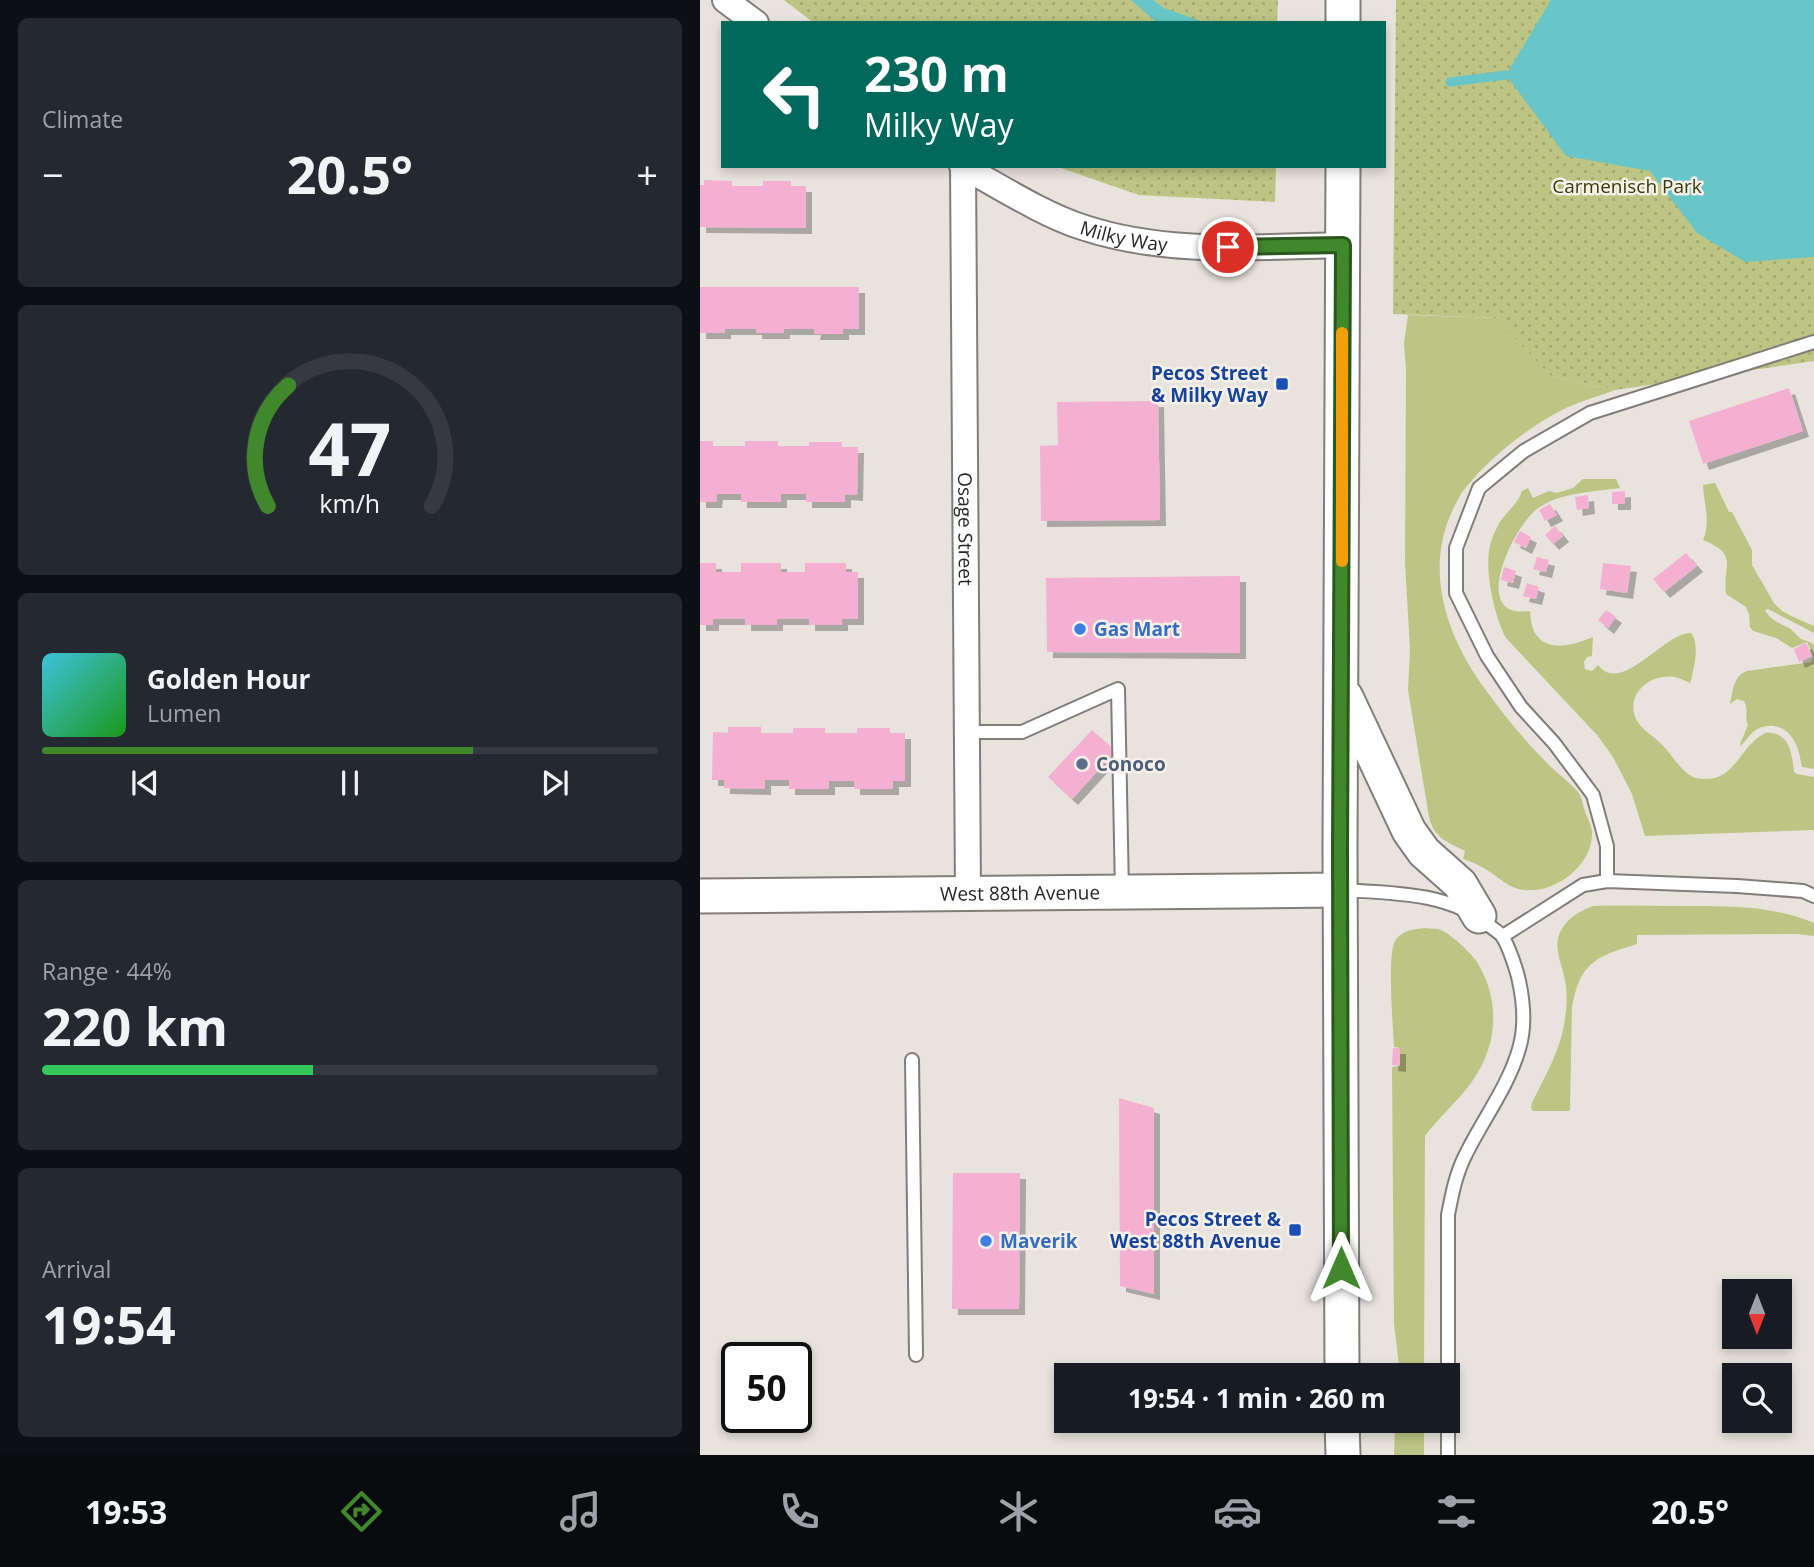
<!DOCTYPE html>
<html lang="en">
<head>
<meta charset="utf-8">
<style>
	:root { --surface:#171b24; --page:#242831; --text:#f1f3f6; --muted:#9ea1a6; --line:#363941; --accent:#41872b }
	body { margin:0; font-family:"Open Sans",sans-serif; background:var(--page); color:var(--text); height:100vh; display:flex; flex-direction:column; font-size:26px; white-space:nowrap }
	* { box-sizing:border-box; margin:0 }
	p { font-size:23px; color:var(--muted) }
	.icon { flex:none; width:38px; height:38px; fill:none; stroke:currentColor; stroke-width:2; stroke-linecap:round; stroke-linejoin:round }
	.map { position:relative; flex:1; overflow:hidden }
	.sheet { display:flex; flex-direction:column; gap:18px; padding:18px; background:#0d0f14; width:700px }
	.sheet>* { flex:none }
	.hud { position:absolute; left:21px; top:21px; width:665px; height:147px; border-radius:0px; box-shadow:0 4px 10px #0003; background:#00695c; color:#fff; overflow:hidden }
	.needle { width:46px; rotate:180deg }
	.controls { position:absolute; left:1022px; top:1279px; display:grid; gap:14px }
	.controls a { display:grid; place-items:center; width:70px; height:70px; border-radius:0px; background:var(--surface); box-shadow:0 4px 10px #0003; font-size:35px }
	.speed { position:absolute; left:21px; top:1342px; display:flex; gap:14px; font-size:35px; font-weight:700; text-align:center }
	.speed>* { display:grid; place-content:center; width:91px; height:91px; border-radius:50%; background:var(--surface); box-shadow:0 4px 10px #0003; line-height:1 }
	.speed .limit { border:4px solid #111; border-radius:10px; background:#fff; color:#111 }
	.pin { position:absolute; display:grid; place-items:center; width:60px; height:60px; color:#fff; margin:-30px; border:4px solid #fff; border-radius:50%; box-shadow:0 2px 7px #0007 }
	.me { position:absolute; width:77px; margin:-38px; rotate:0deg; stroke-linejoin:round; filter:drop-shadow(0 0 5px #0008) }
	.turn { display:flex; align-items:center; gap:24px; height:147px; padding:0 28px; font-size:32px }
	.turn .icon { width:91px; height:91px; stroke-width:2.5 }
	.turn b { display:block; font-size:49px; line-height:60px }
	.big { font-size:52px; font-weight:700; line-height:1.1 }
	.sheet .card { flex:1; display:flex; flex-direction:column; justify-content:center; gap:10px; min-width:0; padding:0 24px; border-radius:10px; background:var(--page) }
	.sheet .dial { align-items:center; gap:0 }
	.dial svg { height:182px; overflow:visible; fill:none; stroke:var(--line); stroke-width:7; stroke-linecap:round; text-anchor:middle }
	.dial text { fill:var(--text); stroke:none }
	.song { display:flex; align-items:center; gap:21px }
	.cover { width:84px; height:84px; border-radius:10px; background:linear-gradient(135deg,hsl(190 70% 55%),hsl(120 70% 35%)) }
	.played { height:7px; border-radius:4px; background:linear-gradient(90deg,var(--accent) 70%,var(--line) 70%) }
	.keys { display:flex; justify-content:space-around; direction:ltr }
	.heat { display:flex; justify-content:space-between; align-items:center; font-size:38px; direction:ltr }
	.charge { height:10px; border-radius:5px; background:linear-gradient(90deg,#34c759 44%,var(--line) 0) }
	.trip { position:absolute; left:354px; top:1363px; width:406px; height:70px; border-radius:0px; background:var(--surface); box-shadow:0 4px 10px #0003; font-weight:700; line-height:70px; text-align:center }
	.menu { display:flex; height:112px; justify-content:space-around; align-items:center; background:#090b0e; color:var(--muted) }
	.menu .icon { width:49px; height:49px }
	.menu .selected { color:var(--accent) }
	.menu b { font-size:32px; color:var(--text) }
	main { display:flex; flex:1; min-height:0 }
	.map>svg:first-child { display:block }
	.grass { fill:#bdc584 }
	.park { fill:url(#park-dots) }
	.water { fill:#68c6c8 }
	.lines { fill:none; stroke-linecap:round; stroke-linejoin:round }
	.stream { stroke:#68c6c8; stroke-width:9 }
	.building { fill:#f4b0d2; filter:url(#shadow) }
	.service-casing { stroke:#827d77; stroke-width:16 }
	.minor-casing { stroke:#827d77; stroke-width:28 }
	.secondary-casing { stroke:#827d77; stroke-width:37 }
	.service { stroke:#fff; stroke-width:12 }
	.minor { stroke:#fff; stroke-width:24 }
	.secondary { stroke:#fff; stroke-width:33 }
	.route-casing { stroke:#2a581c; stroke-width:18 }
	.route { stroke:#41872b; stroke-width:12 }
	.slow { stroke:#f59e0b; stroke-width:12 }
	.transit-dot { fill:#1a4fb4; stroke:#f5f0e9; stroke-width:2.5 }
	.shop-dot { fill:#3f7fe0; stroke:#f5f0e9; stroke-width:2.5 }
	.service-dot { fill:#5c6f8a; stroke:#f5f0e9; stroke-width:2.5 }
	.labels { text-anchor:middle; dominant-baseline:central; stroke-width:5; stroke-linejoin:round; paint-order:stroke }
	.park-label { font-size:19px; fill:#373c06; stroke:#f5f0e9 }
	.street-label { font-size:19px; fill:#282623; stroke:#f5f0e9 }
	.transit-label { font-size:19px; font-weight:bold; fill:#164399; stroke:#f5f0e9; text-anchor:end }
	.shop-label { font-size:19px; font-weight:bold; fill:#366cbe; stroke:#f5f0e9; text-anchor:start }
	.service-label { font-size:19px; font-weight:bold; fill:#4e5e75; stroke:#f5f0e9; text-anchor:start }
</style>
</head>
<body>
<main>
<section class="sheet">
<div class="card"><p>Climate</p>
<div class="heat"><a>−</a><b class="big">20.5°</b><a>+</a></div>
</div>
<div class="card dial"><svg viewBox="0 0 100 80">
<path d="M14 69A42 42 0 1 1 86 69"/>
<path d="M14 69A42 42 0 0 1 23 16" stroke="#41872b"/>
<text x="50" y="56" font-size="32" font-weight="700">47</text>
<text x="50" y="72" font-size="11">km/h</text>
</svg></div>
<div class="card">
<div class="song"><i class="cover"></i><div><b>Golden Hour</b><p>Lumen</p></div></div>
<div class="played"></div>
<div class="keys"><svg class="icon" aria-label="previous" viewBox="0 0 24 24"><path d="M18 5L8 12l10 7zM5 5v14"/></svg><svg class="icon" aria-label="pause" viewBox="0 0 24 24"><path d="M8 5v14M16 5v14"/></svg><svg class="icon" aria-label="next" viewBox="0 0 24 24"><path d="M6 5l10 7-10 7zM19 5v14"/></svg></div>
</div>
<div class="card"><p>Range · 44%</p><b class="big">220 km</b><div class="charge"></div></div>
<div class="card"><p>Arrival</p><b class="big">19:54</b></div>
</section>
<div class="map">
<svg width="1114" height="1455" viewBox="0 0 1114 1455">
	<defs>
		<pattern id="park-dots" width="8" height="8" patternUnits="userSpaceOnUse" patternTransform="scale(1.75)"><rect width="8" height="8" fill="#bdc584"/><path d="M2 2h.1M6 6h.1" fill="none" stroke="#a2a972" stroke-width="1.8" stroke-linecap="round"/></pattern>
		<filter id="shadow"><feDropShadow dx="6" dy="6" stdDeviation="0" flood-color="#0004"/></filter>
	</defs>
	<rect width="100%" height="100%" fill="#e8e3dc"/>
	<g class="grass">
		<path d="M708 315 797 318 851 376 915 390C897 397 877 402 860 411 828 428 797 452 773 479 769 484 763 490 760 496 721 561 743 631 785 689 803 714 824 740 846 762 855 772 874 785 880 795 882 799 883 806 885 811 887 817 891 824 892 831 894 865 855 894 824 890 808 888 800 878 787 870 779 865 772 862 763 859L765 851C747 842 734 838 729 817L708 690 710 649 705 563 706 370 704 343Z"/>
		<path d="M883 479H916L920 488C893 492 860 492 837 509 813 527 768 620 830 611 831 619 831 626 835 633 848 654 875 644 893 637L892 656 887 657 884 662 885 669 892 671 898 665C922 696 964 632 991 633 1000 644 994 667 991 681L990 683C985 681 980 678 975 677 950 673 925 694 936 719 941 729 952 735 959 742 971 752 979 770 993 777 998 779 1004 779 1009 779 1036 776 1041 747 1062 735 1066 732 1067 732 1072 733 1091 736 1092 756 1094 772L1097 774 1114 777V830L945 836 932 794 913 757 897 735 806 638C794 616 783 566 791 542 793 535 797 527 800 522 807 511 818 504 822 491L828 488 833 498 849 491 857 493 873 488Z"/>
		<path d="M1015 483 1029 512H1032L1052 550V565L1074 603 1082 611 1091 616 1114 626V633L1068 609 1065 610C1070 620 1079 623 1089 628 1094 631 1097 637 1103 640 1107 641 1111 642 1114 645V769L1102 767C1100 758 1099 748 1093 739 1085 725 1066 721 1053 732 1049 736 1045 741 1041 746L1040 744 1048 725C1044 716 1049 711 1044 701L1037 699 1030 704C1033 691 1033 676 1047 671L1111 662 1113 657 1107 642 1092 648 1076 638 1053 631 1050 627 1049 614 1046 607 1026 594C1022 565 1040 555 1003 540 1011 520 1004 506 1003 485Z"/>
		<path d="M893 906C922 905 951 906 980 906 1025 906 1072 905 1114 923V936L1098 934 937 935V944L934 945C894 957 880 964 872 1007L870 1109 869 1111H833L831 1108 832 1103C845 1076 862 1048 865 1018 867 1007 867 996 866 985 862 960 847 940 870 919 877 913 884 909 893 906Z"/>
		<path d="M725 928C730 929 737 928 741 930 751 934 771 953 777 962 801 1001 798 1046 771 1083 757 1102 739 1117 725 1136L724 1375H700L694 1323 692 1067 700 1066V1048L694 1047C693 1027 687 954 695 941 702 930 714 929 725 928Z"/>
		<polygon points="695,1421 724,1421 724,1455 694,1455"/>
	</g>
	<g class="park">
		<polygon points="84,0 578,0 577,23 114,23"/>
		<polygon points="696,0 1114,0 1114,361 915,390 851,376 796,318 693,314"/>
		<polygon points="355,166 576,166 575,202 439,195"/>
	</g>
	<g class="water">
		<polygon points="431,0 453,0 464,8 506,23 461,23 454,20"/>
		<polygon points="851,0 1114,0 1114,257 1045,262 997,233 950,171 866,156 806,75"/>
	</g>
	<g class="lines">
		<polyline class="stream" points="750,82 806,75"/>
	</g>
	<g class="building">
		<polygon points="4,180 32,181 32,186 63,186 63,181 91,181 91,186 106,186 106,228 0,227 0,185 4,185"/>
		<polygon points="0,287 159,287 159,329 143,329 143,334 114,334 115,329 84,329 84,333 56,333 56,329 25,329 25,333 0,333"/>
		<polygon points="1089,388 1103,431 1003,464 989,421"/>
		<polygon points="458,401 460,520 341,521 340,446 358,445 357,402"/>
		<polygon points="0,441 13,441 13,446 45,446 45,441 78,441 78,446 109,446 109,442 142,442 142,447 158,447 157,495 145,494 145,502 106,502 106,494 81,494 81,502 41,502 41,494 17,494 16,502 0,502"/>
		<polygon points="925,491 925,504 912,504 912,492"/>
		<polygon points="888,495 889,508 877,510 875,497"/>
		<polygon points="850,504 857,515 845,521 839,510"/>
		<polygon points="855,526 863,536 853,544 845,535"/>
		<polygon points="820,531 831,537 826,548 814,542"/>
		<polygon points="986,553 997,566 964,592 953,579"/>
		<polygon points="837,557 849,560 846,572 833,569"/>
		<polygon points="0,563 16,563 16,572 41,572 41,563 81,563 81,572 105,572 105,563 146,563 146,572 158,572 158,619 142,619 142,625 109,625 109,619 77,619 77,625 45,625 45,619 13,619 13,625 0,625"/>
		<polygon points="903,563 931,566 927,593 900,589"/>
		<polygon points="804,567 816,571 813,583 801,580"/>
		<polygon points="540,576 540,653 347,652 346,578"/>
		<polygon points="827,583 839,587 836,599 823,596"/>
		<polygon points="906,610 916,617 908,628 898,620"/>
		<polygon points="1106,643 1112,656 1099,662 1094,649"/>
		<polygon points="28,727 61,727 61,733 93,733 93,728 125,728 125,733 157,733 157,728 190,728 190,733 205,733 205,781 193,781 193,789 154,789 154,781 129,781 129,789 89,789 89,780 65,780 65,789 24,788 24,780 12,780 13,732 28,733"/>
		<polygon points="392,730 416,751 372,799 348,777"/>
		<polygon points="693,1048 700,1048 700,1066 692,1065"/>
		<polygon points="419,1098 454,1108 454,1294 420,1286"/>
		<polygon points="253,1173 320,1173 319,1309 252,1309"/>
	</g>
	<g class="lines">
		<defs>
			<g id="service">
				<polyline points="267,732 322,732 418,689 422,892"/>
				<polyline points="907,881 907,846 893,795 854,743 821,707 787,656 756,593 756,548 779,488 824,451 890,413 1114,342"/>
				<path d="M642 890C692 893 749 892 790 926 793 929 799 932 802 936 808 944 817 971 819 981 824 1004 826 1026 819 1049 808 1087 783 1119 766 1154 756 1173 752 1194 748 1215V1455"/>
				<polyline points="803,936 883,885 907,881 1037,886 1103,891 1114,896"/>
				<polyline points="212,1060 216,1355"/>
			</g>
			<g id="minor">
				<polyline points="25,0 56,23"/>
				<path id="s1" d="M262 166C299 186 342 214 382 227 465 255 556 247 643 245"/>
				<path id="s2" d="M263 167 268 893"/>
			</g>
			<g id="secondary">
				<polyline points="643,23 643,0"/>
				<polyline points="646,697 709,831 724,852 760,884 779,916"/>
				<path id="s3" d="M0 896 640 890"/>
				<polyline points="642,1376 640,849 643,166"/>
				<polyline points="642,1421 643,1455"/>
			</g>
		</defs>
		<use href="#service" class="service-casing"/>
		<use href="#minor" class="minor-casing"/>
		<use href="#secondary" class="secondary-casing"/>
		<use href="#service" class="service"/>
		<use href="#minor" class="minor"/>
		<use href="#secondary" class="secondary"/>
	</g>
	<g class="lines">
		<defs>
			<polyline id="route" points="528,247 643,245 640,849 641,1268"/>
		</defs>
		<use href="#route" class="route-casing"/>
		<use href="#route" class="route"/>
		<polyline class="slow" points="642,561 642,333"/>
	</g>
	<g class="transit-dot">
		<rect x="575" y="377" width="14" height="14" rx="3.5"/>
		<rect x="588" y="1223" width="14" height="14" rx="3.5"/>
	</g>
	<g class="shop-dot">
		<circle cx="380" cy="629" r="7"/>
		<circle cx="286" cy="1241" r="7"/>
	</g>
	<circle class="service-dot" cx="382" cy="764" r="7"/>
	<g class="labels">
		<g class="park-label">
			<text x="927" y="186">Carmenisch Park</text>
		</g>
		<g class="street-label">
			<text stroke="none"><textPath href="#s1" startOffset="178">Milky Way</textPath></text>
			<text stroke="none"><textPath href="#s2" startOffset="362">Osage Street</textPath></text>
			<text stroke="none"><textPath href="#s3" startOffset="320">West 88th Avenue</textPath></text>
		</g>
		<g class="transit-label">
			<text x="568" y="373">Pecos Street<tspan x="568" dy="22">&amp; Milky Way</tspan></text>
			<text x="581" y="1219">Pecos Street &amp;<tspan x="581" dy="22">West 88th Avenue</tspan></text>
		</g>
		<g class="shop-label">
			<text x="394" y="629">Gas Mart</text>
			<text x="300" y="1241">Maverik</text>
		</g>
		<g class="service-label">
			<text x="396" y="764">Conoco</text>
		</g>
	</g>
</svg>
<div class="controls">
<a><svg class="needle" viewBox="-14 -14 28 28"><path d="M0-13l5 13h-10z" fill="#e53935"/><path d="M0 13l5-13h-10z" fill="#9ea1a6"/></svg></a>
<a><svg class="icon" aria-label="search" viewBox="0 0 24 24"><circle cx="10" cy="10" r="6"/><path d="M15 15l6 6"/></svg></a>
</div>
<div class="speed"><div class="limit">50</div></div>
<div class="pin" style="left:528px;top:247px;background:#d93025"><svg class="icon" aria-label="arrive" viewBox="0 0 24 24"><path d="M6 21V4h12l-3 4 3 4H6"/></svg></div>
<svg class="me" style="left:641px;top:1268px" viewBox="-20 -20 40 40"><path d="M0-17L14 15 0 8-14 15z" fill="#41872b" stroke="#fff" stroke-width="4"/></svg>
<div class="trip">19:54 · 1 min · 260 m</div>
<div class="hud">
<div class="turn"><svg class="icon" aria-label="left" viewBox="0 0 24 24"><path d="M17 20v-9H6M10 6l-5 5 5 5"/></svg><div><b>230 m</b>Milky Way</div></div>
</div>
</div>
</main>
<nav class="menu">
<b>19:53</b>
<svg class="icon selected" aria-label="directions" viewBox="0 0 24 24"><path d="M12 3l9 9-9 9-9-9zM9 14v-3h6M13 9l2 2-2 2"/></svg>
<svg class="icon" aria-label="music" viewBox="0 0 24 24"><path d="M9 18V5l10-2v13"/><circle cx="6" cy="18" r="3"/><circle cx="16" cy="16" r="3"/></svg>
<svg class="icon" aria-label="phone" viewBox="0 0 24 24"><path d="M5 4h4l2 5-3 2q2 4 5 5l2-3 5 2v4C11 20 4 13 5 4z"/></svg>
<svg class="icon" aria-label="climate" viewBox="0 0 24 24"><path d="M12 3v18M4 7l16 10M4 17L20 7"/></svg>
<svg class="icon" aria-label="car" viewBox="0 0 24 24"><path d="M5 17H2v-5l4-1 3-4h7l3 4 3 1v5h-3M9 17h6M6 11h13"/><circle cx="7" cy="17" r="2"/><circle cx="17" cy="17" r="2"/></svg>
<svg class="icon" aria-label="filters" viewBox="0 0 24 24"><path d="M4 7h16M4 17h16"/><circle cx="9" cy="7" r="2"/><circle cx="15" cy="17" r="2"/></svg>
<b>20.5°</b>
</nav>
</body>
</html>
